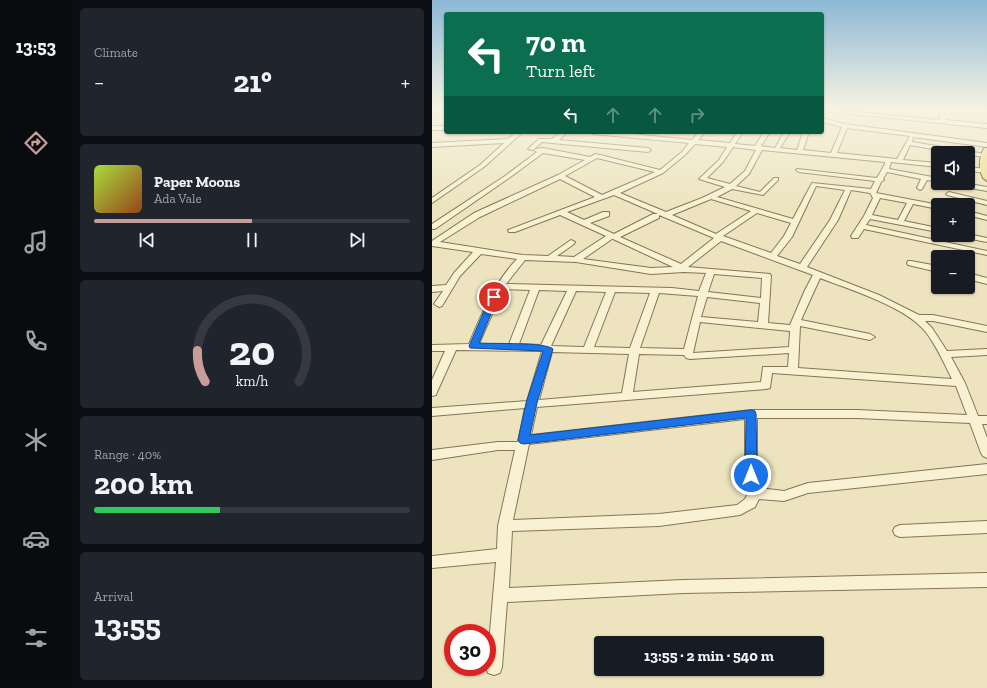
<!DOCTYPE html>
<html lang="en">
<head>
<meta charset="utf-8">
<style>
	:root { --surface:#171b24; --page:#20242c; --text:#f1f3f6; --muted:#9ea1a6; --line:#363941; --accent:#c79c99 }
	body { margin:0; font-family:"Zilla Slab",serif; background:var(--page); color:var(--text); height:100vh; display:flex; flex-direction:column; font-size:15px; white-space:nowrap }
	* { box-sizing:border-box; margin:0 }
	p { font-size:13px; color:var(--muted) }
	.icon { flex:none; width:22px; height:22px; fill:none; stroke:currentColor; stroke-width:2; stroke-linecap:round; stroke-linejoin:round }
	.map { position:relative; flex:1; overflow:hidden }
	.panel { display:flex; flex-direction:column; gap:8px; padding:8px; background:#0d0f14; width:360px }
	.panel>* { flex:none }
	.top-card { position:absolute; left:12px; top:12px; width:380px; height:122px; border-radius:4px; box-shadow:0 1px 3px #0004; background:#0b6e4f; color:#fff; overflow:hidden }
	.fabs { position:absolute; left:499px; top:146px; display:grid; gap:8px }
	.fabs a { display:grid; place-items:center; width:44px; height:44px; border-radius:4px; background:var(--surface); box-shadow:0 1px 3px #0004; font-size:20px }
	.speed { position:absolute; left:12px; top:624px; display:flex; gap:8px; font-size:20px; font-weight:700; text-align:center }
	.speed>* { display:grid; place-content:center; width:52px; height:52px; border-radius:50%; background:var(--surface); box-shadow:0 1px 3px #0004; line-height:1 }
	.speed .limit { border:6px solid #d22; background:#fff; color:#111 }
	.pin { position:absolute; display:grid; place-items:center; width:34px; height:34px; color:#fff; margin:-17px; border:2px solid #fff; border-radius:50%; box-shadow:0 1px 4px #0007 }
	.me { position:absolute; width:44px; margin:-22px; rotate:0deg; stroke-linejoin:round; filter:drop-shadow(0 0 3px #0008) }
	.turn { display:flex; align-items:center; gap:14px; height:84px; padding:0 16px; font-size:18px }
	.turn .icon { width:52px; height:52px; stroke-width:2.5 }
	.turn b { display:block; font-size:28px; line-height:34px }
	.lanes { display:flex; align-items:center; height:38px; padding:0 16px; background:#0003; justify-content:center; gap:20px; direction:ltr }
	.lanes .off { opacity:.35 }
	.big { font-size:30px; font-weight:700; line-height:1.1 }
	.panel .card { flex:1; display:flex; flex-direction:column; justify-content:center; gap:6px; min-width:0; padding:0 14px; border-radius:6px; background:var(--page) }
	.panel .dial { align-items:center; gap:0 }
	.dial svg { height:104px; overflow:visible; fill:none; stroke:var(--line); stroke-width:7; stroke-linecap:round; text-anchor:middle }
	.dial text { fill:var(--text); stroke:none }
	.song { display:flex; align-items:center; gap:12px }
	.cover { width:48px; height:48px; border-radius:6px; background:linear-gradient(135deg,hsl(80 70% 55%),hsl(20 70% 35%)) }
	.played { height:4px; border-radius:2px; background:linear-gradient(90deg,var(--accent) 50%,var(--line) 50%) }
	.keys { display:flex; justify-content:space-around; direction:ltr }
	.heat { display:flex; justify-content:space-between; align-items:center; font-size:22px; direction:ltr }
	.charge { height:6px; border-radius:3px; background:linear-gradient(90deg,#34c759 40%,var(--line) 0) }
	.trip { position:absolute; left:162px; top:636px; width:230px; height:40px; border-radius:4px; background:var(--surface); box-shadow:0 1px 3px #0004; font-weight:700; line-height:40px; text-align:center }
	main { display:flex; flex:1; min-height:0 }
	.tabs { display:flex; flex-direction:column; width:72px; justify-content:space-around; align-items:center; background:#090b0e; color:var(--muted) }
	.tabs .icon { width:28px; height:28px }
	.tabs .current { color:var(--accent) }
	.tabs b { font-size:18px; color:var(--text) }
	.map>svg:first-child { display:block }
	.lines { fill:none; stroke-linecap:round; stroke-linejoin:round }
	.minor-casing { stroke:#867557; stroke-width:2 }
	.major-casing { stroke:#53422c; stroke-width:2 }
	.minor { fill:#f8f1d2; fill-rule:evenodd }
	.major { fill:#f1de96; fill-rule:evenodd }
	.route { fill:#1a73e8; stroke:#114b97 }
</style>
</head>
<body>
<main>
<nav class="tabs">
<b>13:53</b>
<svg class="icon current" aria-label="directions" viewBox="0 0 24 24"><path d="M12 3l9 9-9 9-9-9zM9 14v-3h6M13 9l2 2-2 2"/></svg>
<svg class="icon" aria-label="music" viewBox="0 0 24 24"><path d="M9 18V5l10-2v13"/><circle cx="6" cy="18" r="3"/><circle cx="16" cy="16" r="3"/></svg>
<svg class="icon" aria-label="phone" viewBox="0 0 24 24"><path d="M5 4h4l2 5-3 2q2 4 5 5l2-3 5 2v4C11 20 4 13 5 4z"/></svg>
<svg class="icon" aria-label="climate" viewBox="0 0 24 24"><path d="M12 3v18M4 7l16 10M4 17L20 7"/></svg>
<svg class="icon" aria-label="car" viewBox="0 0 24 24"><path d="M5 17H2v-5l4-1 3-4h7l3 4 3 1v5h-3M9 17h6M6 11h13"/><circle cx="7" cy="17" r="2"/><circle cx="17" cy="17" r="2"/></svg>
<svg class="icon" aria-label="filters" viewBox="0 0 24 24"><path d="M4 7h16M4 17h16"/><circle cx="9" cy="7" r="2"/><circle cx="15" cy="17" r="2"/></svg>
</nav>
<section class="panel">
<div class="card"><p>Climate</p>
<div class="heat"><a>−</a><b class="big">21°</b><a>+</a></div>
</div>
<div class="card">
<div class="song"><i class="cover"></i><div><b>Paper Moons</b><p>Ada Vale</p></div></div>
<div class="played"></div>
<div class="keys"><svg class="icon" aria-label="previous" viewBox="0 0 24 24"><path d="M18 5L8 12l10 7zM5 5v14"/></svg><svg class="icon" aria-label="pause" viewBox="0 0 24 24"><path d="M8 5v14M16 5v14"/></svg><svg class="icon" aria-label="next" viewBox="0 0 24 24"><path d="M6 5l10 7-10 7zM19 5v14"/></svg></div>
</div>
<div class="card dial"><svg viewBox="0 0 100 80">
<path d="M14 69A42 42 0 1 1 86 69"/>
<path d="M14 69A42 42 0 0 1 8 45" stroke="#c79c99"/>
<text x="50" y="56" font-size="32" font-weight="700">20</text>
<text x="50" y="72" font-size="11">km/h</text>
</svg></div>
<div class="card"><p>Range · 40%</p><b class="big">200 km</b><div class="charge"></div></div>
<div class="card"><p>Arrival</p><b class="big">13:55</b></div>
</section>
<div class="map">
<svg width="555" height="688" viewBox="0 0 555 688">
	<rect width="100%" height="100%" fill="#ede4bf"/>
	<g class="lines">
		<defs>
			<g id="minor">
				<polygon points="390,109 508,120 507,109 512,109 514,120 555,124 555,128 390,111"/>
				<path d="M390 118 413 124 555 143V147L481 137 480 142 553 154 555 155V157L536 155V153H524L478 145 471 160 506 163V167L459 162 457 169 506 178V182L495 180 490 189 488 190 485 188 489 179 455 172 451 179 452 180 449 182 444 193 507 205 506 209 481 204 472 221 506 228V232L438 219 434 225 555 251V255L432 229 426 238H420L419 236 432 216 441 198 438 193 419 190 406 220 375 267 447 295 487 315H501L555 326V332L501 321H493L500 328 515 351 555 349V355L519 357 533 383 546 416H555V424H550L555 438V458L551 456 549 453 538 423 425 418H325V475L328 488 352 491 376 483 555 464V474L376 493 352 501 327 499 323 507 308 515 227 526 80 531 77 588 251 580 555 573V587L251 593 75 602 70 667 68 673 62 675 56 673 54 667H55L64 562 0 568V556L65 549 66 526 83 450H66L0 460V450L66 442H86L93 408 0 416V408L95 401 110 351 24 350 5 392 4 395 0 396V380L13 351H0V345L37 344C50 313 62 283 85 259L49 254 28 276 10 306 7 307 2 304 11 291 0 292V286L14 285 22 273 41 252 0 246V241L42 213 126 175 153 160 111 153 77 178 3 229H0V224L73 176 105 152 102 150 103 149 111 148 158 157 164 154 228 170 250 152 257 143 161 134 158 132H179L260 140 267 132H273L266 140 298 143 305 132H311L303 144 323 146 332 132H338L329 146 343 148 352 132H358L348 148 365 150 371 132H377L371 150 399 153 410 127 390 122ZM415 128 478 136 465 159 405 153ZM263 144 295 147 287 160 267 179 293 187 270 198 234 212 188 193 231 173 254 154ZM301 147 324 150 313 171 298 184 275 178 291 162ZM330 150 453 162V164L445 178 365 169 364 170 367 172 443 181 439 189 380 183 361 219 285 197 300 189 331 195 346 180V178H342L328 192 304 186 317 174ZM165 158 223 172 170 195 133 176ZM128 179 163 197 76 230 77 232H83L128 215 174 236 142 257 125 256 142 244 143 242 139 240 116 256 91 255 8 242 48 217ZM384 186 413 190 398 220 368 264 345 256 360 237ZM182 195 226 214H221L182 234 158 223 177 216V212H171L152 220 135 212ZM448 198 475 203 466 220 440 215ZM279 199 319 211 284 234 240 215ZM325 213 359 223 352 236 339 253 291 236ZM227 215 282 238 249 264 188 237 227 218ZM180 239H181L241 267 219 268 151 259ZM289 241 381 275 373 290 358 325 336 323 339 276 338 274 256 267ZM93 260 144 262 219 274 252 272 274 273 267 291 240 288 74 284ZM282 274 330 278 329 298 276 292ZM388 278C419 290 472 306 493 331 504 345 512 363 520 379L366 368 368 326 438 340 443 337 438 334 369 320ZM71 289 98 290 77 344H47ZM107 290 135 291 109 345 87 344ZM144 291 174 292 152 347 119 346ZM183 292 218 293 198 348 162 347ZM227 293 266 296 252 349 208 348ZM275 297 328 303 326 322 269 317ZM268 322 358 331 357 347 261 353ZM120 352 197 354 190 393 107 400ZM357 353 356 367H331L329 382 201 392 207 354 252 355 254 358 258 359ZM340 373 524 386 535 415 425 410H319L99 435 105 407 334 389 338 388ZM313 419V475L316 493 313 499 305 505 227 514 81 520 97 444Z"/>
				<rect x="0" y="126" width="14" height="4"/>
				<polygon points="85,132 91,132 52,167 0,203 0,198 48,165 72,143 0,147 0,143 76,139"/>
				<polygon points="129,132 135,132 127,140 216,148 219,150 216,152 110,142 101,150 96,149 107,139 120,139"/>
				<polygon points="536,167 555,169 555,173 536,171"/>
				<polygon points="518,183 532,183 555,187 555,191 521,185"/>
				<polygon points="517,192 555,201 555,205 515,195 514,194"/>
				<polygon points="536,211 555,216 555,220 536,215"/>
				<polygon points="536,234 555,238 555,242 528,237 524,235"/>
				<polygon points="476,261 479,261 506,266 506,272 476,265 475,263"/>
				<polygon points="536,273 555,278 555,284 536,279"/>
				<polygon points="555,521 555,533 468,537 463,535 461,531 463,527 468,525"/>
			</g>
			<path id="major" d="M552 148H555V181L551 178C546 168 547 158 552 148Z"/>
		</defs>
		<use href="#minor" class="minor-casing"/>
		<use href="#major" class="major-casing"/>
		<use href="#minor" class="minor"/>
		<use href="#major" class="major"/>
	</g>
	<linearGradient id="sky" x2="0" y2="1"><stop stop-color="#8cb8d5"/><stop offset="0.53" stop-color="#f7f3e2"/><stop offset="1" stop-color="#f7f3e2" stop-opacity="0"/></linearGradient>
	<rect width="555" height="205" fill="url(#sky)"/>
	<path class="route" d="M62 295 66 297 47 343C60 344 114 342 121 349L105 403 98 435 319 410 323 411 324 414 325 475 323 479 319 480 315 479 313 475 314 418 92 444 88 443 86 440 94 403 111 351 38 348 37 346 58 297Z"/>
</svg>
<div class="fabs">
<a><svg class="icon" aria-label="sound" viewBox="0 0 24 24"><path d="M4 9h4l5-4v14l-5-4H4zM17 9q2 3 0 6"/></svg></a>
<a>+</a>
<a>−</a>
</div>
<div class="speed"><div class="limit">30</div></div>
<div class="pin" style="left:62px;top:297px;background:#d93025"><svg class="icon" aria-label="arrive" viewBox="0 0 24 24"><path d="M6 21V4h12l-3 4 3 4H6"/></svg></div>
<svg class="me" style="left:319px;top:475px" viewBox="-20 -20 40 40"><circle r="17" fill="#1a73e8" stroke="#fff" stroke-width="3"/><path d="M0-11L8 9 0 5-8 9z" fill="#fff"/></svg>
<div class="trip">13:55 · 2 min · 540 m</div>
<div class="top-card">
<div class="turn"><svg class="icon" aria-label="left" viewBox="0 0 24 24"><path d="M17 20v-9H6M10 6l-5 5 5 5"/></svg><div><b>70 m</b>Turn left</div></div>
<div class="lanes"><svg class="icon" aria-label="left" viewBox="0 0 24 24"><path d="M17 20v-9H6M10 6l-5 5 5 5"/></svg><svg class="icon off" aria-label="ahead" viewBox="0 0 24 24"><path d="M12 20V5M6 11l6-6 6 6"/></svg><svg class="icon off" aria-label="ahead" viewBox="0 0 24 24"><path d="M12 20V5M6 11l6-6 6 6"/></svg><svg class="icon off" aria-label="right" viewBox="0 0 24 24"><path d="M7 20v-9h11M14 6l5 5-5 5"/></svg></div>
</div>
</div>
</main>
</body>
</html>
